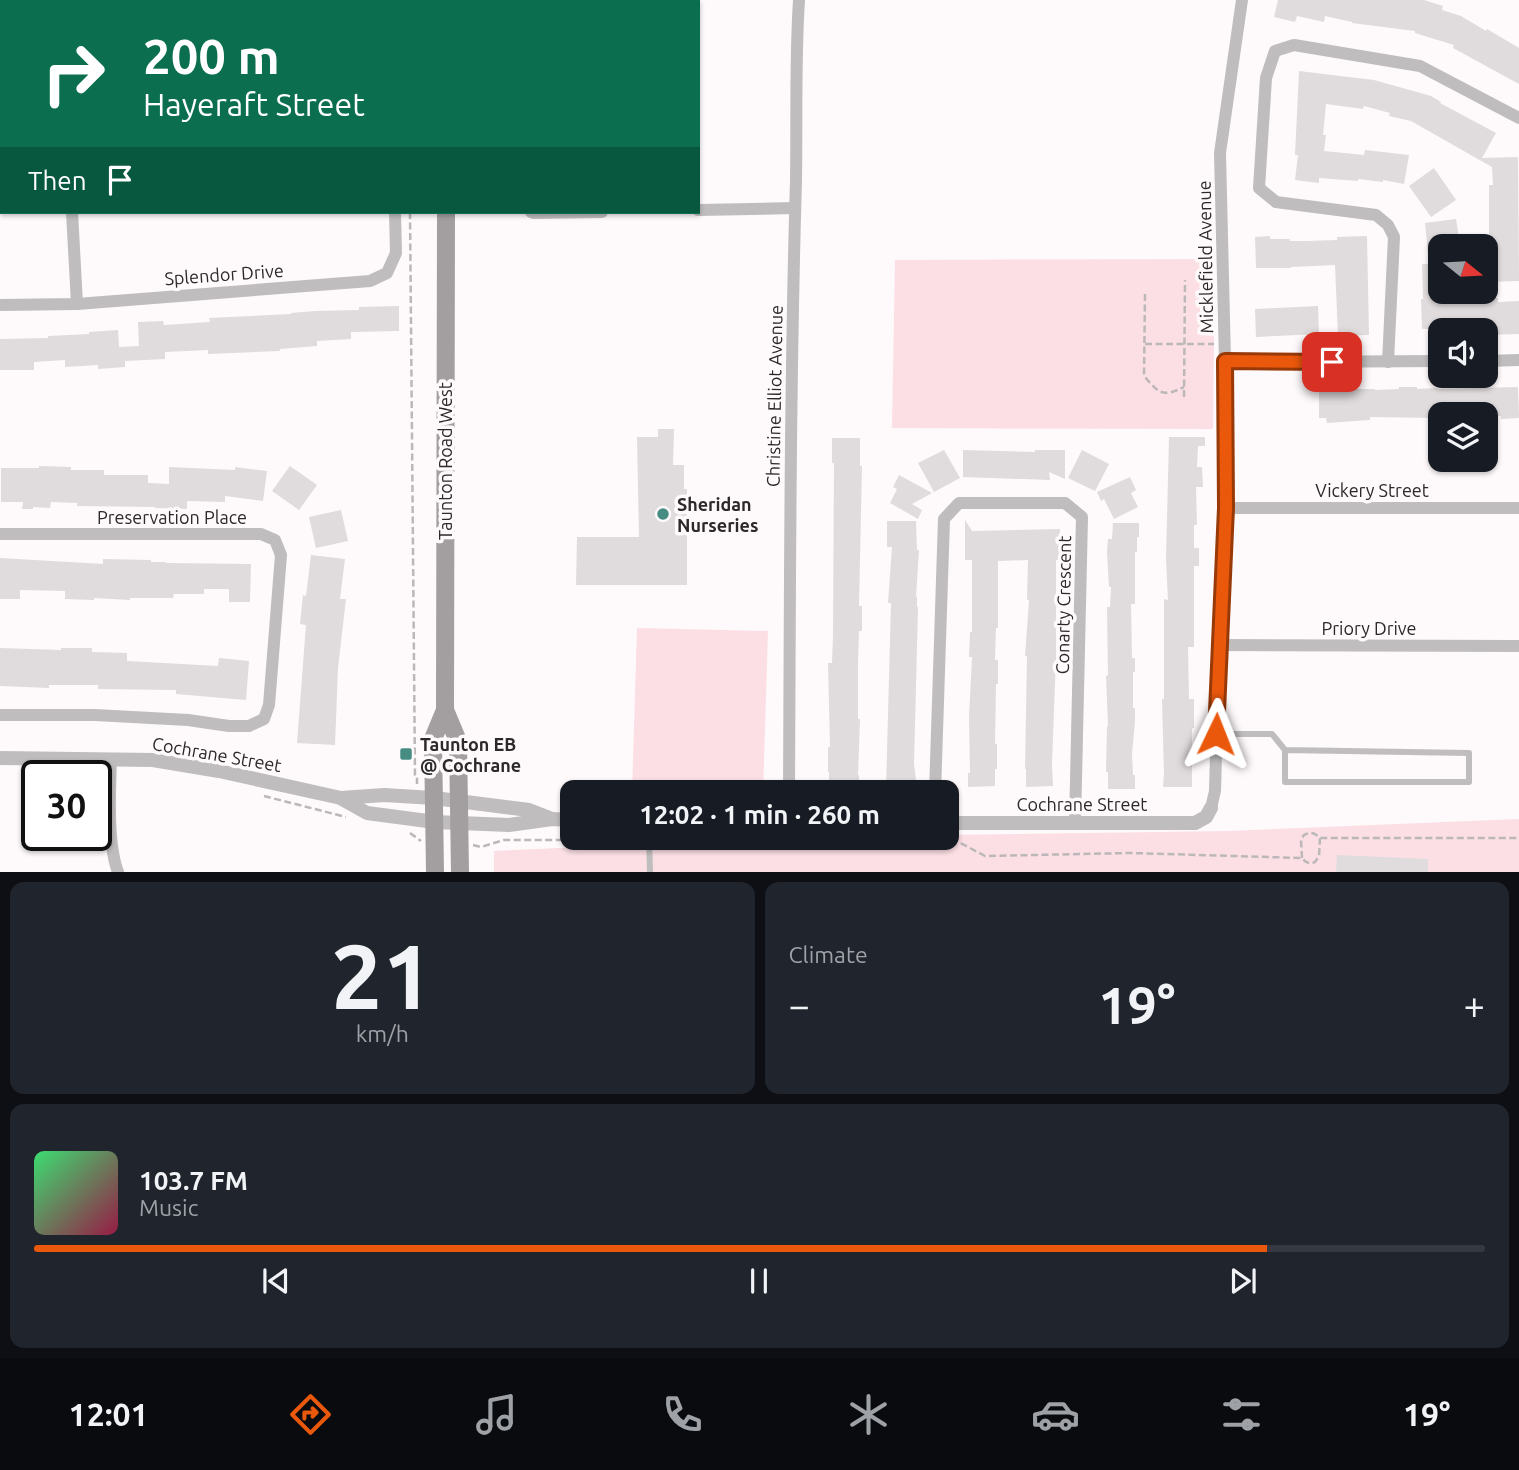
<!DOCTYPE html>
<html lang="en">
<head>
<meta charset="utf-8">
<style>
	:root { --surface:#171b24; --page:#20242c; --text:#f1f3f6; --muted:#9ea1a6; --line:#363941; --accent:#ea580c }
	body { margin:0; font-family:Ubuntu,sans-serif; background:var(--page); color:var(--text); height:100vh; display:flex; flex-direction:column; font-size:26px; white-space:nowrap }
	* { box-sizing:border-box; margin:0 }
	p { font-size:23px; color:var(--muted) }
	.icon { flex:none; width:38px; height:38px; fill:none; stroke:currentColor; stroke-width:2; stroke-linecap:round; stroke-linejoin:round }
	.map { position:relative; height:872px; overflow:hidden }
	.details { display:flex; flex-direction:column; gap:10px; padding:10px; background:#0d0f14; flex:1 }
	.details>* { flex:none }
	.banner { position:absolute; left:0px; top:0px; width:700px; height:214px; box-shadow:0 2px 5px #0004; background:#0b6e4f; color:#fff; overflow:hidden }
	.needle { width:46px; rotate:108deg }
	.tools { position:absolute; left:1428px; top:234px; display:grid; gap:14px }
	.tools a { display:grid; place-items:center; width:70px; height:70px; border-radius:14px; background:var(--surface); box-shadow:0 2px 5px #0004; font-size:35px }
	.speed { position:absolute; left:21px; top:760px; display:flex; gap:14px; font-size:35px; font-weight:700; text-align:center }
	.speed>* { display:grid; place-content:center; width:91px; height:91px; border-radius:50%; background:var(--surface); box-shadow:0 2px 5px #0004; line-height:1 }
	.speed .limit { border:4px solid #111; border-radius:10px; background:#fff; color:#111 }
	.pin { position:absolute; display:grid; place-items:center; width:60px; height:60px; color:#fff; margin:-30px; border-radius:14px; box-shadow:0 4px 10px #0006 }
	.me { position:absolute; width:77px; margin:-38px; rotate:2deg; stroke-linejoin:round; filter:drop-shadow(0 0 5px #0008) }
	.turn { display:flex; align-items:center; gap:24px; height:147px; padding:0 28px; font-size:32px }
	.turn .icon { width:91px; height:91px; stroke-width:2.5 }
	.turn b { display:block; font-size:49px; line-height:60px }
	.then { display:flex; align-items:center; height:66px; padding:0 28px; background:#0003; gap:14px; font-size:26px }
	.big { font-size:52px; font-weight:700; line-height:1.1 }
	.details .tile { flex:1; display:flex; flex-direction:column; justify-content:center; gap:10px; min-width:0; padding:0 24px; border-radius:14px; background:var(--page) }
	.details .dial { align-items:center; gap:0 }
	.dial b { font-size:91px; line-height:1 }
	.song { display:flex; align-items:center; gap:21px }
	.cover { width:84px; height:84px; border-radius:10px; background:linear-gradient(135deg,hsl(140 70% 55%),hsl(340 70% 35%)) }
	.played { height:7px; border-radius:4px; background:linear-gradient(90deg,var(--accent) 85%,var(--line) 85%) }
	.keys { display:flex; justify-content:space-around; direction:ltr }
	.heat { display:flex; justify-content:space-between; align-items:center; font-size:38px; direction:ltr }
	.details .tiles { flex:1; display:grid; gap:10px; grid-template-columns:1fr 1fr }
	.tile:last-child { grid-column:span 2 }
	.trip { position:absolute; left:560px; top:780px; width:399px; height:70px; border-radius:14px; background:var(--surface); box-shadow:0 2px 5px #0004; font-weight:700; line-height:70px; text-align:center }
	.tab-bar { display:flex; height:112px; justify-content:space-around; align-items:center; background:#090b0e; color:var(--muted) }
	.tab-bar .icon { width:49px; height:49px }
	.tab-bar .current { color:var(--accent) }
	.tab-bar b { font-size:32px; color:var(--text) }
	.map>svg:first-child { display:block }
	.green { fill:#fbdfe5 }
	.building { fill:#e0dbdc }
	.lines { fill:none; stroke-linecap:round; stroke-linejoin:round }
	.path { stroke:#bcb8b9; stroke-width:2.5; stroke-dasharray:7 3.5; stroke-linecap:butt }
	.service { stroke:#bfbdbe; stroke-width:6 }
	.minor { stroke:#bfbdbe; stroke-width:12 }
	.tertiary { stroke:#bfbdbe; stroke-width:14 }
	.secondary { stroke:#a39fa0; stroke-width:18 }
	.route-casing { stroke:#983908; stroke-width:18 }
	.route { stroke:#ea580c; stroke-width:12 }
	.poi-dot { fill:#468c82; stroke:#fef9fa; stroke-width:2.5 }
	.labels { text-anchor:middle; dominant-baseline:central; stroke-width:7; stroke-linejoin:round; paint-order:stroke }
	.street-label { font-size:18px; fill:#2b292a; stroke:#fef9fa }
	.poi-label { font-size:18px; font-weight:bold; fill:#2b292a; stroke:#fef9fa; text-anchor:start }
</style>
</head>
<body>
<div class="map">
<svg width="1519" height="872" viewBox="0 0 1519 872">
	<rect width="100%" height="100%" fill="#fef9fa"/>
	<g class="green">
		<polygon points="1215,259 1213,429 892,428 895,260"/>
		<polygon points="637,628 768,631 763,793 632,793"/>
		<polygon points="1519,819 1519,872 494,872 494,851 778,838 947,838 947,835 1229,831"/>
	</g>
	<g class="building">
		<polygon points="1278,0 1424,0 1443,6 1442,10 1461,16 1486,31 1487,29 1519,48 1519,84 1453,48 1454,45 1415,33 1415,31 1352,23 1352,22 1325,16 1324,22 1297,16 1295,22 1274,17"/>
		<polygon points="1299,71 1374,80 1431,96 1441,102 1440,103 1496,133 1482,158 1518,157 1519,281 1489,282 1489,185 1493,185 1492,167 1411,121 1389,116 1390,113 1364,106 1363,109 1326,104 1323,135 1326,135 1324,151 1364,155 1365,150 1409,155 1404,184 1383,180 1383,182 1358,179 1358,181 1319,178 1319,183 1295,180 1298,155 1295,155"/>
		<polygon points="1434,168 1456,200 1431,217 1409,186"/>
		<polygon points="1456,219 1459,238 1456,238 1457,247 1440,247 1440,299 1498,298 1498,302 1519,301 1519,334 1486,335 1486,331 1461,331 1461,329 1422,329 1421,299 1423,299 1422,264 1429,264 1425,223"/>
		<polygon points="1270,236 1270,239 1290,239 1290,241 1307,241 1337,240 1337,237 1367,236 1369,335 1338,336 1335,265 1291,267 1291,268 1256,268 1255,237"/>
		<polygon points="399,306 399,331 351,332 351,339 317,341 317,346 280,349 280,351 208,354 208,350 165,352 165,359 125,361 125,367 98,369 98,365 65,367 65,360 34,362 34,370 0,370 0,339 48,338 48,336 89,334 89,332 118,330 119,347 139,346 138,322 163,321 164,325 210,322 209,318 291,314 291,313 315,311 359,310 359,307"/>
		<polygon points="1318,306 1319,334 1256,337 1255,309"/>
		<polygon points="1319,387 1356,387 1356,389 1375,389 1375,390 1399,389 1399,387 1417,387 1417,389 1437,388 1437,389 1518,387 1519,418 1501,419 1501,416 1486,417 1486,415 1440,415 1438,418 1370,417 1370,420 1327,423 1326,418 1319,418"/>
		<polygon points="658,429 674,429 673,465 684,465 684,489 687,489 687,585 576,585 577,537 639,537 637,437 658,437"/>
		<polygon points="1169,437 1205,437 1205,446 1198,446 1197,467 1202,467 1203,487 1196,487 1197,525 1194,525 1194,548 1199,548 1199,566 1194,566 1194,647 1188,647 1189,699 1194,699 1194,728 1192,728 1192,787 1163,787 1164,774 1162,699 1164,699 1164,599 1168,600 1166,559"/>
		<polygon points="832,438 860,438 860,466 862,466 859,606 862,606 862,631 859,631 858,660 858,719 860,719 858,775 859,775 859,788 829,789 829,772 828,772 828,747 830,747 828,663 832,663 833,635 834,463 832,463"/>
		<polygon points="944,450 960,478 934,492 918,463"/>
		<polygon points="963,450 1035,452 1035,450 1065,450 1065,479 1049,472 1050,480 963,477"/>
		<polygon points="1082,450 1109,464 1095,491 1068,478"/>
		<polygon points="39,466 71,467 71,470 104,470 104,475 148,475 148,483 169,484 169,467 235,470 235,467 267,471 263,501 225,496 225,502 187,501 187,509 155,508 155,507 77,506 77,503 51,502 50,508 33,507 33,509 22,509 23,502 1,502 1,468 39,468"/>
		<polygon points="290,466 317,485 299,510 272,491"/>
		<polygon points="899,475 932,493 912,504 922,510 918,519 890,503 897,489 893,487"/>
		<polygon points="1130,477 1136,490 1131,493 1138,507 1114,519 1104,499 1101,501 1097,492"/>
		<polygon points="341,510 348,541 316,548 309,517"/>
		<polygon points="965,520 972,531 1060,529 1060,560 1056,560 1056,657 1052,763 1053,786 1026,787 1026,769 1025,769 1027,656 1025,656 1029,600 1027,600 1028,560 998,561 998,628 996,628 995,660 998,660 998,684 996,684 995,744 997,744 997,769 995,769 995,786 968,787 968,773 970,773 969,717 972,657 969,657 970,632 972,632 972,560 965,560"/>
		<polygon points="887,521 916,521 917,550 919,550 916,597 917,597 917,607 918,607 914,764 917,788 886,789 891,603 888,603 892,547 887,547"/>
		<polygon points="1113,523 1139,523 1139,537 1137,537 1137,552 1135,552 1135,604 1131,604 1132,658 1135,658 1135,672 1133,672 1133,708 1135,708 1135,721 1132,754 1133,775 1135,775 1135,789 1108,789 1108,772 1106,772 1107,726 1108,726 1106,676 1108,675 1107,607 1110,607 1111,587 1109,587 1107,552 1108,539 1112,539"/>
		<polygon points="311,555 345,559 340,599 346,599 338,668 335,745 297,743 306,625 300,624 303,595 306,596"/>
		<polygon points="0,558 103,564 103,559 151,560 151,562 166,562 166,563 251,564 250,602 229,602 229,589 204,589 204,594 174,594 173,598 130,598 130,600 94,598 94,600 65,599 65,591 20,590 20,599 0,599"/>
		<polygon points="0,648 61,650 61,648 92,648 92,652 127,653 127,661 218,666 219,658 249,661 246,700 176,694 176,690 98,689 98,685 49,685 49,688 0,686"/>
		<polygon points="1337,855 1428,859 1428,872 1336,872"/>
	</g>
	<g class="lines">
		<g class="path">
			<polyline points="409,2 409,0"/>
			<polyline points="410,212 415,775 417,776 417,784"/>
			<path d="M1145 294 1144 376C1159 393 1162 398 1184 387"/>
			<polyline points="1145,344 1214,344"/>
			<polyline points="1184,397 1185,280"/>
			<polyline points="264,796 346,817"/>
			<polyline points="410,833 421,841"/>
			<path d="M657 840 775 839 955 840 985 856 1131 853 1302 858C1306 863 1309 864 1315 862L1319 856 1320 838"/>
			<polyline points="473,845 481,847 504,840 640,840"/>
			<path d="M1302 858 1301 840 1304 835C1311 832 1314 832 1320 838H1519"/>
		</g>
		<g class="service">
			<polyline points="1216,734 1272,734 1285,750 1469,753 1469,782 1285,782 1285,750"/>
			<polyline points="649,838 650,872"/>
		</g>
		<g class="minor">
			<polyline points="59,2 59,0"/>
			<polyline points="513,2 515,0"/>
			<polyline points="641,2 641,0"/>
			<polyline points="698,210 795,208"/>
			<polyline points="72,212 77,304"/>
			<polyline points="531,212 534,213 602,212"/>
			<polyline points="0,305 77,304 370,281 387,273 396,253 395,212"/>
			<polyline points="1225,361 1277,362 1440,361"/>
			<polyline points="1486,361 1519,360"/>
			<polyline points="1388,362 1394,237 1388,225 1376,215 1276,202 1259,188 1266,78 1275,51 1294,45 1420,66 1519,118"/>
			<polyline points="1226,508 1519,508"/>
			<polyline points="0,534 261,534 275,540 281,555 269,705 264,719 249,726 229,726 188,720 95,715 0,715"/>
			<polyline points="1219,645 1519,646"/>
			<path d="M111 759C110 791 107 843 118 872"/>
			<path d="M789 793C790 588 790 384 796 180 797 119 795 60 799 0"/>
			<polyline points="935,793 944,519 959,503 1065,503 1082,517 1075,823"/>
			<polyline points="1211,808 1215,791 1219,645 1226,508 1225,361 1220,153 1242,0"/>
		</g>
		<g class="tertiary">
			<polyline points="0,758 153,760 219,771 341,798 384,795 434,798 529,810 552,819"/>
			<polyline points="342,799 367,813 435,822 509,825 552,819 572,820"/>
			<polyline points="947,823 1195,823 1206,817 1211,808"/>
		</g>
		<g class="secondary">
			<polyline points="446,2 446,0"/>
			<polyline points="445,710 458,741 460,872"/>
			<polyline points="435,872 433,739 445,710 446,212"/>
		</g>
	</g>
	<g class="lines">
		<defs>
			<polyline id="route" points="1216,734 1226,508 1225,361 1332,362"/>
		</defs>
		<use href="#route" class="route-casing"/>
		<use href="#route" class="route"/>
	</g>
	<g class="poi-dot">
		<circle cx="663" cy="514" r="7"/>
		<rect x="399" y="747" width="14" height="14" rx="3.5"/>
	</g>
	<g class="labels">
		<g class="street-label">
			<text transform="translate(1205 257) rotate(-91)">Micklefield Avenue</text>
			<text transform="translate(224 274) rotate(-4)">Splendor Drive</text>
			<text transform="translate(774 396) rotate(-89)">Christine Elliot Avenue</text>
			<text transform="translate(445 461) rotate(-90)">Taunton Road West</text>
			<text x="1372" y="490">Vickery Street</text>
			<text x="172" y="517">Preservation Place</text>
			<text transform="translate(1063 605) rotate(-89)">Conarty Crescent</text>
			<text x="1369" y="628">Priory Drive</text>
			<text transform="translate(217 754) rotate(10)">Cochrane Street</text>
			<text x="1082" y="804">Cochrane Street</text>
		</g>
		<g class="poi-label">
			<text x="677" y="504">Sheridan<tspan x="677" dy="21">Nurseries</tspan></text>
			<text x="420" y="744">Taunton EB<tspan x="420" dy="21">@ Cochrane</tspan></text>
		</g>
	</g>
</svg>
<div class="tools">
<a><svg class="needle" viewBox="-14 -14 28 28"><path d="M0-13l5 13h-10z" fill="#e53935"/><path d="M0 13l5-13h-10z" fill="#9ea1a6"/></svg></a>
<a><svg class="icon" aria-label="sound" viewBox="0 0 24 24"><path d="M4 9h4l5-4v14l-5-4H4zM17 9q2 3 0 6"/></svg></a>
<a><svg class="icon" aria-label="layers" viewBox="0 0 24 24"><path d="M12 4l9 5-9 5-9-5zM3 14l9 5 9-5"/></svg></a>
</div>
<div class="speed"><div class="limit">30</div></div>
<div class="pin" style="left:1332px;top:362px;background:#d93025"><svg class="icon" aria-label="arrive" viewBox="0 0 24 24"><path d="M6 21V4h12l-3 4 3 4H6"/></svg></div>
<svg class="me" style="left:1216px;top:734px" viewBox="-20 -20 40 40"><path d="M0-17L14 15 0 8-14 15z" fill="#ea580c" stroke="#fff" stroke-width="4"/></svg>
<div class="trip">12:02 · 1 min · 260 m</div>
<div class="banner">
<div class="turn"><svg class="icon" aria-label="right" viewBox="0 0 24 24"><path d="M7 20v-9h11M14 6l5 5-5 5"/></svg><div><b>200 m</b>Hayeraft Street</div></div>
<div class="then">Then<svg class="icon" aria-label="arrive" viewBox="0 0 24 24"><path d="M6 21V4h12l-3 4 3 4H6"/></svg></div>
</div>
</div>
<section class="details">
<div class="tiles">
<div class="tile dial"><b>21</b><p>km/h</p></div>
<div class="tile"><p>Climate</p>
<div class="heat"><a>−</a><b class="big">19°</b><a>+</a></div>
</div>
<div class="tile">
<div class="song"><i class="cover"></i><div><b>103.7 FM</b><p>Music</p></div></div>
<div class="played"></div>
<div class="keys"><svg class="icon" aria-label="previous" viewBox="0 0 24 24"><path d="M18 5L8 12l10 7zM5 5v14"/></svg><svg class="icon" aria-label="pause" viewBox="0 0 24 24"><path d="M8 5v14M16 5v14"/></svg><svg class="icon" aria-label="next" viewBox="0 0 24 24"><path d="M6 5l10 7-10 7zM19 5v14"/></svg></div>
</div>
</div>
</section>
<nav class="tab-bar">
<b>12:01</b>
<svg class="icon current" aria-label="directions" viewBox="0 0 24 24"><path d="M12 3l9 9-9 9-9-9zM9 14v-3h6M13 9l2 2-2 2"/></svg>
<svg class="icon" aria-label="music" viewBox="0 0 24 24"><path d="M9 18V5l10-2v13"/><circle cx="6" cy="18" r="3"/><circle cx="16" cy="16" r="3"/></svg>
<svg class="icon" aria-label="phone" viewBox="0 0 24 24"><path d="M5 4h4l2 5-3 2q2 4 5 5l2-3 5 2v4C11 20 4 13 5 4z"/></svg>
<svg class="icon" aria-label="climate" viewBox="0 0 24 24"><path d="M12 3v18M4 7l16 10M4 17L20 7"/></svg>
<svg class="icon" aria-label="car" viewBox="0 0 24 24"><path d="M5 17H2v-5l4-1 3-4h7l3 4 3 1v5h-3M9 17h6M6 11h13"/><circle cx="7" cy="17" r="2"/><circle cx="17" cy="17" r="2"/></svg>
<svg class="icon" aria-label="filters" viewBox="0 0 24 24"><path d="M4 7h16M4 17h16"/><circle cx="9" cy="7" r="2"/><circle cx="15" cy="17" r="2"/></svg>
<b>19°</b>
</nav>
</body>
</html>
